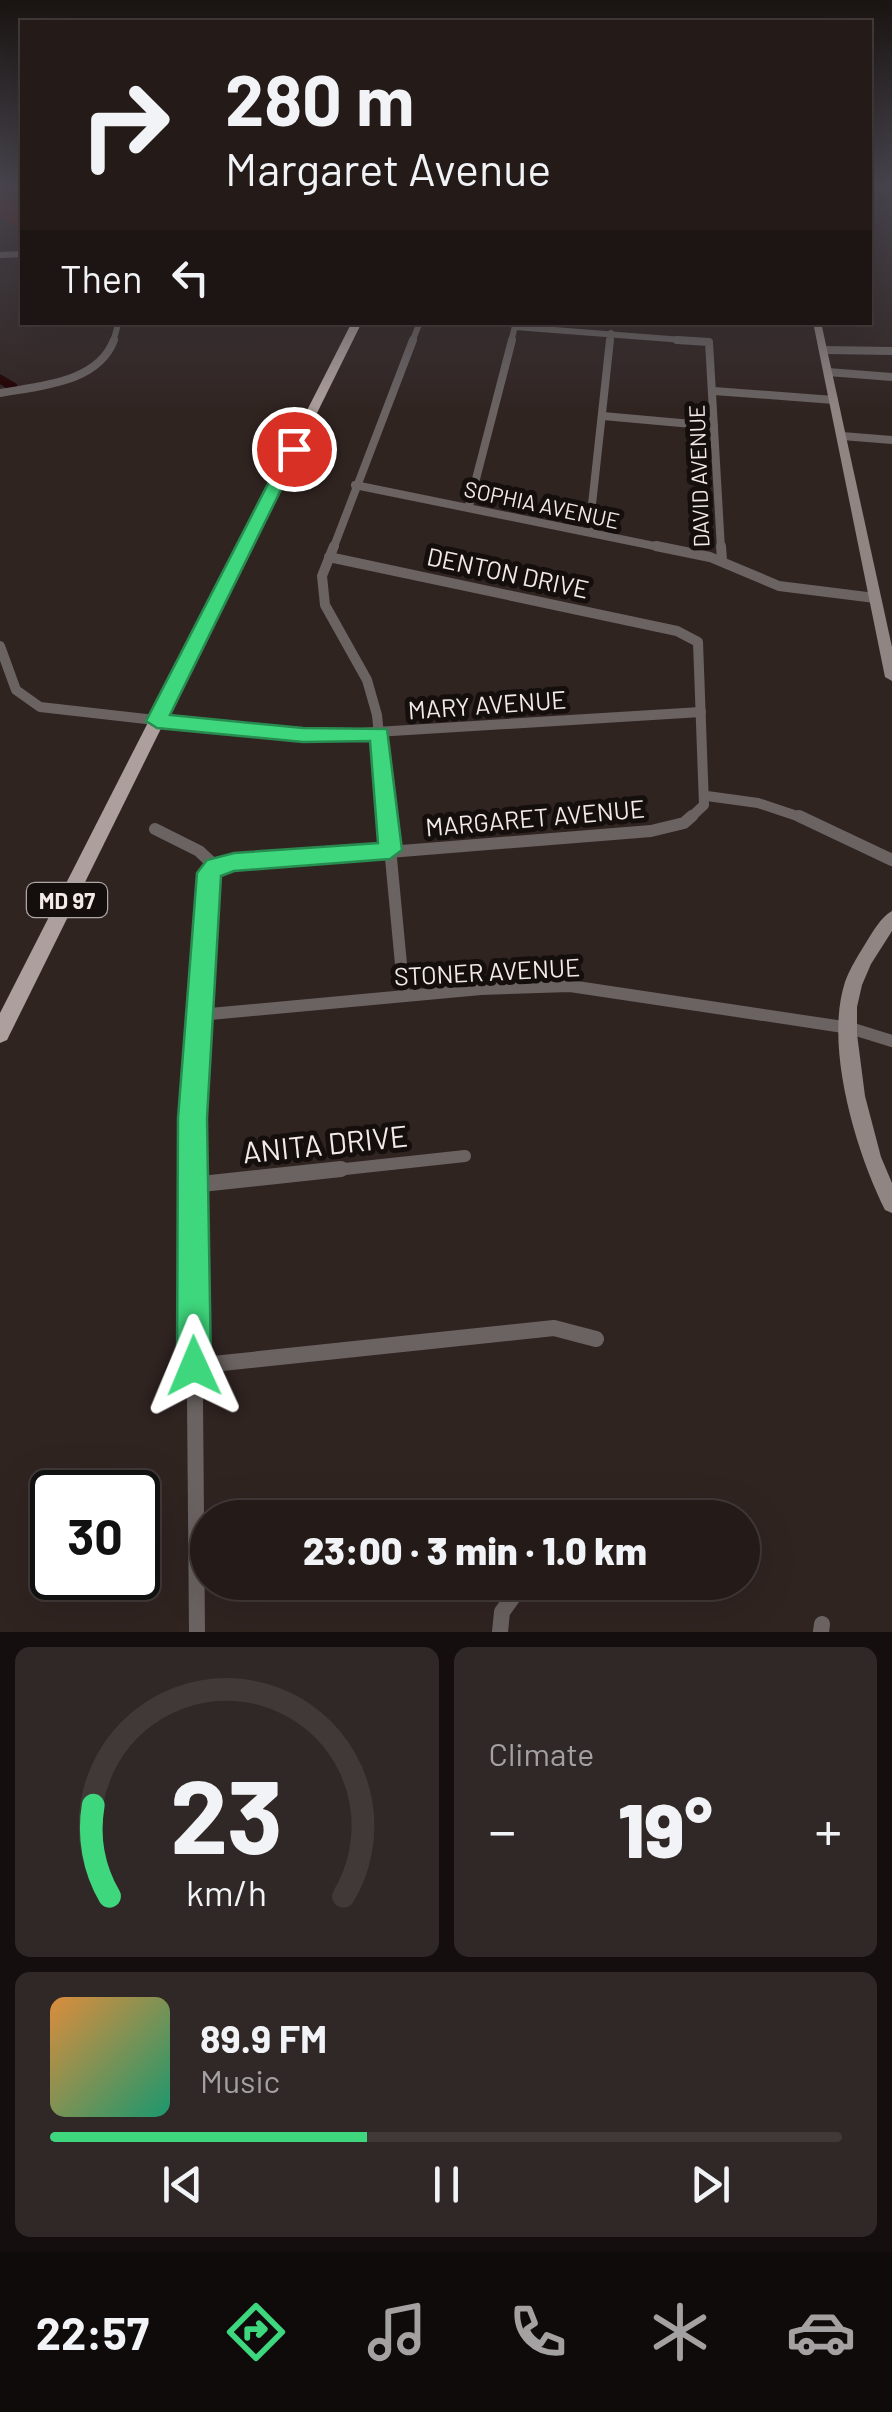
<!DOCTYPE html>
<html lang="en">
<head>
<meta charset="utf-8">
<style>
	:root { --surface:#241b19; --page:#302826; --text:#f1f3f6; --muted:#a3a1a2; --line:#413938; --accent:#3ed77d }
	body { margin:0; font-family:Barlow,sans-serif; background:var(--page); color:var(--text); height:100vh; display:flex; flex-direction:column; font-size:38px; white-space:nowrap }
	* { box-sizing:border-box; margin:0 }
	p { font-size:32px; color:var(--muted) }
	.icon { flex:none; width:55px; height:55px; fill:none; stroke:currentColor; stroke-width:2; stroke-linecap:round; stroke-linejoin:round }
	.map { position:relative; height:1632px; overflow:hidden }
	.drawer { display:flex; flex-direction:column; gap:15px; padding:15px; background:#140f0e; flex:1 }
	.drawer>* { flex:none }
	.banner { position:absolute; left:20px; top:20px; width:852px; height:305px; border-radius:0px; box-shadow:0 10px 40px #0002,0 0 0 2px var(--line); background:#241b19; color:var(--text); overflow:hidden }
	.speed { position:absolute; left:30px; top:1470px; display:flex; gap:20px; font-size:50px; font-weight:700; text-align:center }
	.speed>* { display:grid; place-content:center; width:130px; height:130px; border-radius:50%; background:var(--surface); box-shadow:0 10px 40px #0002,0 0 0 2px var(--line); line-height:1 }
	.speed .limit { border:5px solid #111; border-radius:15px; background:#fff; color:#111 }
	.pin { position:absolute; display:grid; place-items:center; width:85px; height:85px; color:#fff; margin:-42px; border:5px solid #fff; border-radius:50%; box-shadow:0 2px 10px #0007 }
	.me { position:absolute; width:110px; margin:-55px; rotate:359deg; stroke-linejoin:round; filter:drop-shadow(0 0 8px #0008) }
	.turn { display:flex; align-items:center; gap:35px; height:210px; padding:0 40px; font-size:45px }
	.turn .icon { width:130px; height:130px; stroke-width:2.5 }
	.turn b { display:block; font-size:70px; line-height:85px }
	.then { display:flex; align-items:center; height:95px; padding:0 40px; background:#0003; gap:20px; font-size:38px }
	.big { font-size:75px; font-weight:800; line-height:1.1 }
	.drawer .widget { flex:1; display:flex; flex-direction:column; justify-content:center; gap:15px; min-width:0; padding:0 35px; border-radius:15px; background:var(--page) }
	.drawer .dial { align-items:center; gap:0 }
	.dial svg { height:260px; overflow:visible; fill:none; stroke:var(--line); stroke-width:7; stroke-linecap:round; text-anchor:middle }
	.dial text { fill:var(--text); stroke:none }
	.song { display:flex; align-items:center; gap:30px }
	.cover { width:120px; height:120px; border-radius:15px; background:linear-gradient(135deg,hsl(30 70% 55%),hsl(160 70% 35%)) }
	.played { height:10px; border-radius:5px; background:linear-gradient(90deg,var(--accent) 40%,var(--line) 40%) }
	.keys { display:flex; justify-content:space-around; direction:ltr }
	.heat { display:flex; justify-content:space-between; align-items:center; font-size:55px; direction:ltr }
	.drawer .tiles { flex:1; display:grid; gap:15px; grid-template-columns:1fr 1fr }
	.widget:last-child { grid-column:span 2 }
	.trip { position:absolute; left:190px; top:1500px; width:570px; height:100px; border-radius:50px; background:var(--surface); box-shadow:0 10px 40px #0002,0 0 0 2px var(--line); font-weight:800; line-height:100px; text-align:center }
	.tab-bar { display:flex; height:160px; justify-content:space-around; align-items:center; background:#0e0b0a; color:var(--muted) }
	.tab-bar .icon { width:70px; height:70px }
	.tab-bar .active { color:var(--accent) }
	.tab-bar b { font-size:45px; color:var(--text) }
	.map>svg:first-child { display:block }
	.green { fill:#601911 }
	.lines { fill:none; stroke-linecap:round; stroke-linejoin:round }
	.river { fill:#210000; fill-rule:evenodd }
	.street-far4 { stroke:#6a6362; stroke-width:6 }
	.street-far3 { stroke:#6a6362; stroke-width:8 }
	.street-far2 { stroke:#6a6362; stroke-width:10 }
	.street-far1 { stroke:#6a6362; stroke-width:12 }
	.street { stroke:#6a6362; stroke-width:16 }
	.secondary { fill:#908583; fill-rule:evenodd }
	.primary { fill:#ad9f9d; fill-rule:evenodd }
	.route { fill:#3ed77d; stroke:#288c51; stroke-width:2.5 }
	.labels { text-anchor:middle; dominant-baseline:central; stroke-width:10; stroke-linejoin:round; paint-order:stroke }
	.far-street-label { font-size:22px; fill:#f2e9e8; stroke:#140e0d }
	.shield { fill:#140e0d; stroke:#afa7a6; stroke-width:2.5 }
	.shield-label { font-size:22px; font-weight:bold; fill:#f2e9e8 }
	.street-label { font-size:25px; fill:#f2e9e8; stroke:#140e0d }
	.near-street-label { font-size:30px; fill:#f2e9e8; stroke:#140e0d }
</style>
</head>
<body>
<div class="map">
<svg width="892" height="1632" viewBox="0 0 892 1632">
	<rect width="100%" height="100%" fill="#302421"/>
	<polygon class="green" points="0,183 22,183 22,229 0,217"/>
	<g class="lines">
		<polygon class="river" points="0,374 17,384 17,390 9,390 0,384"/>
		<g class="street-far4">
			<polyline points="870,186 883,188"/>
			<polyline points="0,255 22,254"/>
			<polyline points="515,327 709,342"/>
			<polyline points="113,342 117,328"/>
			<polyline points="412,342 420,322"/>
			<polyline points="511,342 516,322"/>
			<polyline points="610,342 611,333"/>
		</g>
		<g class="street-far3">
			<polyline points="677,340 709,342 721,549"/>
			<polyline points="824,350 892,351"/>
			<polyline points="828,372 892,377"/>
			<polyline points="714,391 834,400"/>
			<path d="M0 393C39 386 98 383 114 340"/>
			<polyline points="603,416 714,426"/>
			<polyline points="842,436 892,440"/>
			<polyline points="355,485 669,549"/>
			<polyline points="469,506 512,340"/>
			<polyline points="589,532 610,340"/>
			<polyline points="333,549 413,340"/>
		</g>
		<g class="street-far2">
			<polyline points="334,546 322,576 325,605 367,680 377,715 387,819"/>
			<polyline points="656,546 710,557 779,586 875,598"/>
			<polyline points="721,546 722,560"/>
			<polyline points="329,557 677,631 698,642 704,805 689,819"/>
			<polyline points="0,646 16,690 40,707 208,726 327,735 701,712"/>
			<polyline points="707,796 758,803 806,819"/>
		</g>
		<g class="street-far1">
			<polyline points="387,816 404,996"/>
			<polyline points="799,816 892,860"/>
			<polyline points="155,829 199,851 215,866"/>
			<polyline points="215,866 651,831 684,823 692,816"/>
			<polyline points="199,1015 481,989 570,986 850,1028 892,1041"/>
			<polyline points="193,1172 193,1118 208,880 215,866"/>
			<polyline points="317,1172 465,1156"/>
		</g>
		<g class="street">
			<polyline points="193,1169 197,1632"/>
			<polyline points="192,1185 341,1169"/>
			<polyline points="194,1366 554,1328 596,1339"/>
			<polyline points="500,1632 502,1612 523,1583"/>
			<polyline points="821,1632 822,1624"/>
		</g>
		<g class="secondary">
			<polygon points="813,322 821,322 892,647 892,681 885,677"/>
			<path d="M892 911V931L871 964 862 985 857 1007V1034L865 1096 881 1157 892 1183V1213L885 1210C856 1152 824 1046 845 982 850 968 859 954 867 941 874 930 881 917 892 911Z"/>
		</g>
		<polygon class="primary" points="352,322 362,322 7,1040 0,1043 0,1013"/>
	</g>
	<linearGradient id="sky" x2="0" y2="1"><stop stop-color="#1a1412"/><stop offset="0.45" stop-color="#48454e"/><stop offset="1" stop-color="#48454e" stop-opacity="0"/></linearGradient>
	<rect width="892" height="411" fill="url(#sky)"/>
	<polygon class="route" points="288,445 301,449 170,715 303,728 387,729 402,850 390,859 234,871 221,876 207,1118 211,1366 206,1378 194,1383 182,1378 177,1366 178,1118 197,873 207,860 234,853 378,843 370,741 303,742 157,728 146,721"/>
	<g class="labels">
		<g class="far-street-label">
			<text transform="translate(698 476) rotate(-92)">DAVID AVENUE</text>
			<text transform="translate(542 504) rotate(12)">SOPHIA AVENUE</text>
		</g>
		<rect class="shield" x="27" y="883" width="80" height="34" rx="8"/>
		<g class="shield-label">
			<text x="67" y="900">MD 97</text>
		</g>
		<g class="street-label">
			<text transform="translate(508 572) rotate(12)">DENTON DRIVE</text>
			<text transform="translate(487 704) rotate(-4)">MARY AVENUE</text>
			<text transform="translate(535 817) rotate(-5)">MARGARET AVENUE</text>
			<text transform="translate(487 971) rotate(-3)">STONER AVENUE</text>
		</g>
		<g class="near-street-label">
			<text transform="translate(325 1143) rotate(-6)">ANITA DRIVE</text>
		</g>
	</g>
</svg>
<div class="speed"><div class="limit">30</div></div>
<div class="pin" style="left:294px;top:449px;background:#d93025"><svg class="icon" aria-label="arrive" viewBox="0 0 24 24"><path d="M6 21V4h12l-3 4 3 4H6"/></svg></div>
<svg class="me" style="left:194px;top:1366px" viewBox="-20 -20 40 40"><path d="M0-17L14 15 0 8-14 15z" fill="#3ed77d" stroke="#fff" stroke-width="4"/></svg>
<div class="trip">23:00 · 3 min · 1.0 km</div>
<div class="banner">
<div class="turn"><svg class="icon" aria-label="right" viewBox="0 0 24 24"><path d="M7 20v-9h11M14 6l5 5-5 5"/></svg><div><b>280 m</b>Margaret Avenue</div></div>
<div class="then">Then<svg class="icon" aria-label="left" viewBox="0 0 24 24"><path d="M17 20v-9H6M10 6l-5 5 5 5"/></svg></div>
</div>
</div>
<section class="drawer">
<div class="tiles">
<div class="widget dial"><svg viewBox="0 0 100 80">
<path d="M14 69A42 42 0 1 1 86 69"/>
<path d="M14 69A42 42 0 0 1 9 41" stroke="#3ed77d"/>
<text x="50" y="56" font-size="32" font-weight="700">23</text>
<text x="50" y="72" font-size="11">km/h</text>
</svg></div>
<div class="widget"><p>Climate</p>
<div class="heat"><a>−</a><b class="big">19°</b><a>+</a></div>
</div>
<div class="widget">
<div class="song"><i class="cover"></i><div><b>89.9 FM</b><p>Music</p></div></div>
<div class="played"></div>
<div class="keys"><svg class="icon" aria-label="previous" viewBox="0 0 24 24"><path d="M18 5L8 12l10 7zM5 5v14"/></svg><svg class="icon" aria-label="pause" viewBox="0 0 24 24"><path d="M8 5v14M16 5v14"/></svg><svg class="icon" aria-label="next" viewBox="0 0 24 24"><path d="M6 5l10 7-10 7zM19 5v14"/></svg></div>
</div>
</div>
</section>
<nav class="tab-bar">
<b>22:57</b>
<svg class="icon active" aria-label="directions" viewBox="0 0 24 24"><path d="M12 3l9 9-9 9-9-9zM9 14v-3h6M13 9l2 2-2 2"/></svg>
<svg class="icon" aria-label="music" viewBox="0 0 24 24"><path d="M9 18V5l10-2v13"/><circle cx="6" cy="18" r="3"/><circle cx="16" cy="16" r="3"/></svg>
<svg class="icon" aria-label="phone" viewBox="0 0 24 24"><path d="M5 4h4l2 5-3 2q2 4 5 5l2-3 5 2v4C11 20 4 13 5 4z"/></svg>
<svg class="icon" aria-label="climate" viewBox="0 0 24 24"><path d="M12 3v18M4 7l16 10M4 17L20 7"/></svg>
<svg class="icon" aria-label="car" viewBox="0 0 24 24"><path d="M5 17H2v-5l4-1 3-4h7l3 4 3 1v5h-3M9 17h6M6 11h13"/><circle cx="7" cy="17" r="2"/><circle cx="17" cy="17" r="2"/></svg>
</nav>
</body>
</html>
